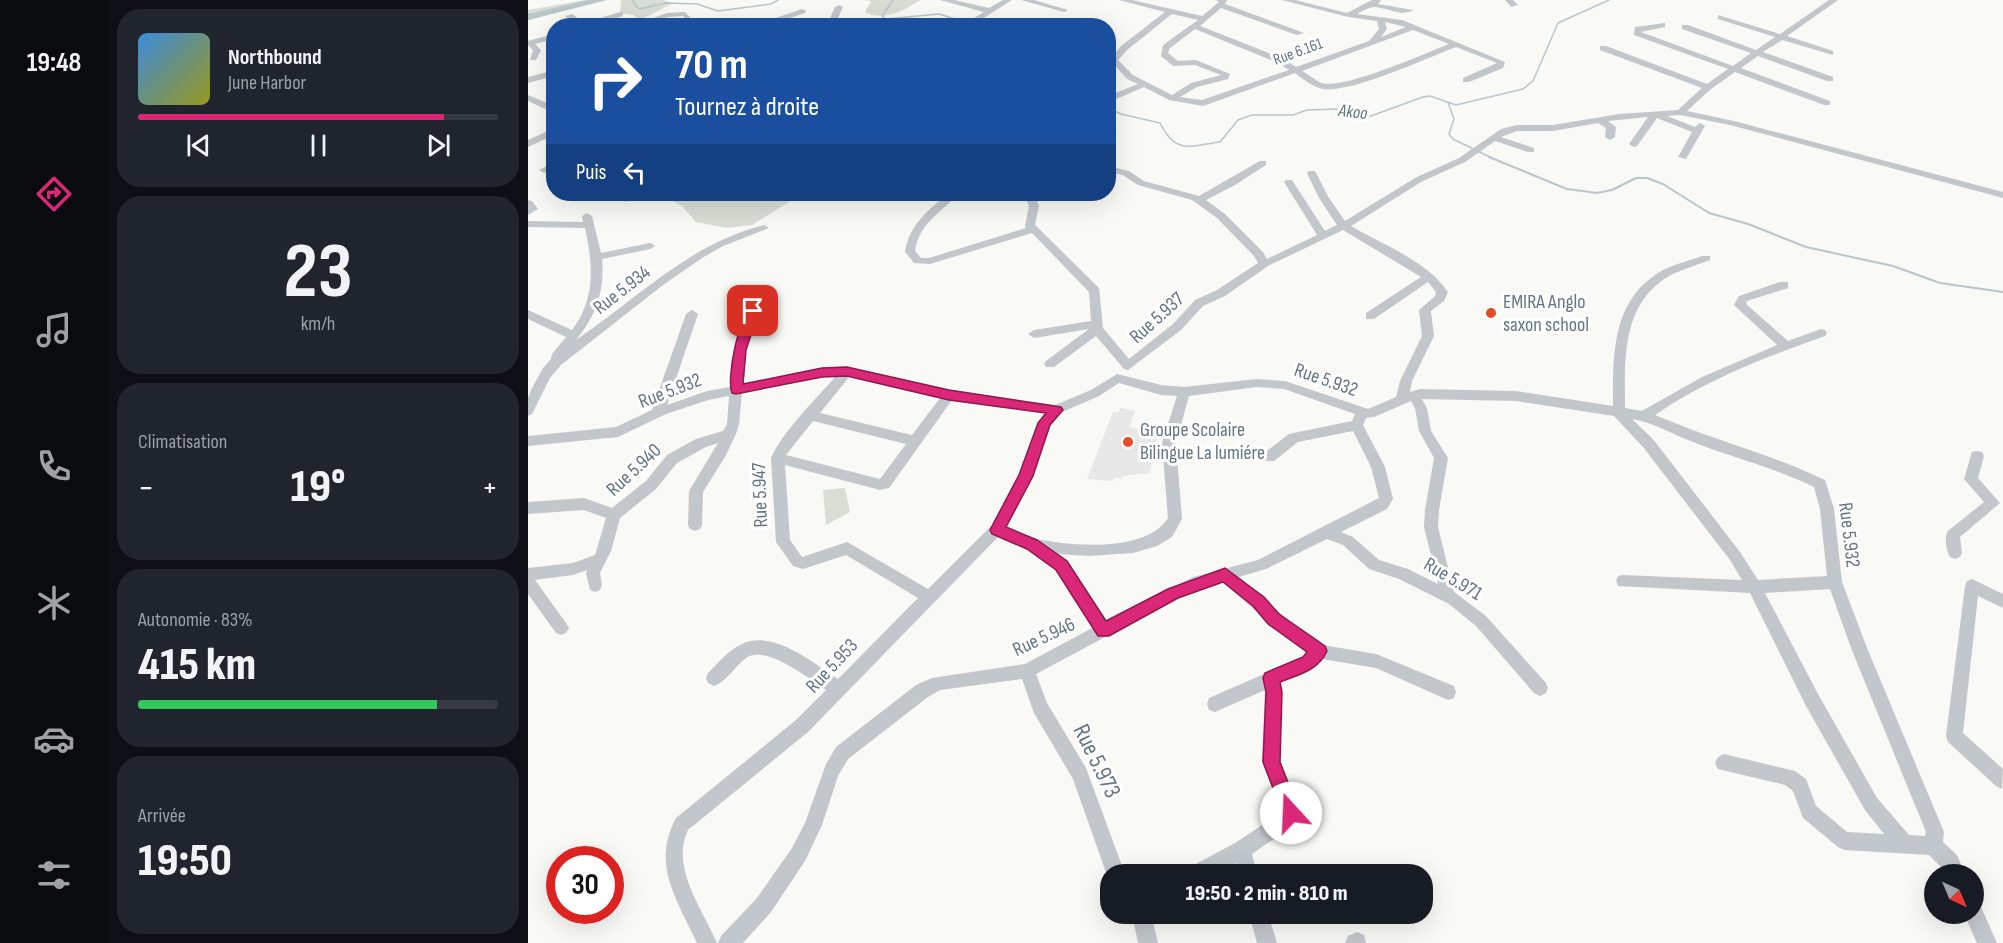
<!DOCTYPE html>
<html lang="fr">
<head>
<meta charset="utf-8">
<style>
	:root { --surface:#171b24; --page:#20242c; --text:#f1f3f6; --muted:#9ea1a6; --line:#363941; --accent:#db2777 }
	body { margin:0; font-family:"Sofia Sans Condensed",sans-serif; background:var(--page); color:var(--text); height:100vh; display:flex; flex-direction:column; font-size:22px; white-space:nowrap }
	* { box-sizing:border-box; margin:0 }
	p { font-size:20px; color:var(--muted) }
	.icon { flex:none; width:33px; height:33px; fill:none; stroke:currentColor; stroke-width:2; stroke-linecap:round; stroke-linejoin:round }
	.map { position:relative; flex:1; overflow:hidden }
	.details { display:flex; flex-direction:column; gap:9px; padding:9px; background:#0d0f14; width:420px }
	.details>* { flex:none }
	.banner { position:absolute; left:18px; top:18px; width:570px; height:183px; border-radius:24px; box-shadow:0 6px 24px #0002; background:#1a4fa0; color:#fff; overflow:hidden }
	.needle { width:39px; rotate:136deg }
	.buttons { position:absolute; left:1396px; top:864px; display:grid; gap:12px }
	.buttons a { display:grid; place-items:center; width:60px; height:60px; border-radius:50%; background:var(--surface); box-shadow:0 6px 24px #0002; font-size:30px }
	.speed { position:absolute; left:18px; top:846px; display:flex; gap:12px; font-size:30px; font-weight:700; text-align:center }
	.speed>* { display:grid; place-content:center; width:78px; height:78px; border-radius:50%; background:var(--surface); box-shadow:0 6px 24px #0002; line-height:1 }
	.speed .limit { border:9px solid #d22; background:#fff; color:#111 }
	.pin { position:absolute; display:grid; place-items:center; width:51px; height:51px; color:#fff; margin:-26px; border-radius:12px; box-shadow:0 3px 9px #0006 }
	.me { position:absolute; width:66px; margin:-33px; rotate:340deg; stroke-linejoin:round; filter:drop-shadow(0 0 4px #0008) }
	.turn { display:flex; align-items:center; gap:21px; height:126px; padding:0 30px; font-size:27px }
	.turn .icon { width:78px; height:78px; stroke-width:2.5 }
	.turn b { display:block; font-size:42px; line-height:51px }
	.then { display:flex; align-items:center; height:57px; padding:0 30px; background:#0003; gap:12px; font-size:22px }
	.big { font-size:45px; font-weight:800; line-height:1.1 }
	.details .widget { flex:1; display:flex; flex-direction:column; justify-content:center; gap:9px; min-width:0; padding:0 21px; border-radius:24px; background:var(--page) }
	.details .dial { align-items:center; gap:0 }
	.dial b { font-size:78px; line-height:1 }
	.song { display:flex; align-items:center; gap:18px }
	.cover { width:72px; height:72px; border-radius:9px; background:linear-gradient(135deg,hsl(210 70% 55%),hsl(60 70% 35%)) }
	.played { height:6px; border-radius:3px; background:linear-gradient(90deg,var(--accent) 85%,var(--line) 85%) }
	.keys { display:flex; justify-content:space-around; direction:ltr }
	.heat { display:flex; justify-content:space-between; align-items:center; font-size:33px; direction:ltr }
	.charge { height:9px; border-radius:4px; background:linear-gradient(90deg,#34c759 83%,var(--line) 0) }
	.trip { position:absolute; left:572px; top:864px; width:333px; height:60px; border-radius:24px; background:var(--surface); box-shadow:0 6px 24px #0002; font-weight:800; line-height:60px; text-align:center }
	main { display:flex; flex:1; min-height:0 }
	.dock { display:flex; flex-direction:column; width:108px; justify-content:space-around; align-items:center; background:#090b0e; color:var(--muted) }
	.dock .icon { width:42px; height:42px }
	.dock .current { color:var(--accent) }
	.dock b { font-size:27px; color:var(--text) }
	.map>svg:first-child { display:block }
	.built { fill:#e7e8e7 }
	.green { fill:#d9ded5 }
	.lines { fill:none; stroke-linecap:round; stroke-linejoin:round }
	.stream-far1 { stroke:#b9c7ca; stroke-width:1.5 }
	.stream { stroke:#b9c7ca; stroke-width:2 }
	.river { fill:#b9c7ca; fill-rule:evenodd }
	.minor { fill:#c2c7cb; fill-rule:evenodd }
	.route { fill:#db2777; stroke:#8e194d; stroke-width:1.5 }
	.poi-dot { fill:#e64c29; stroke:#fff; stroke-width:2 }
	.labels { text-anchor:middle; dominant-baseline:central; stroke-width:6; stroke-linejoin:round; paint-order:stroke }
	.far-street-label { font-size:16px; fill:#637682; stroke:#fff }
	.far-water-label { font-size:18px; font-style:italic; fill:#5e767c; stroke:#fff }
	.street-label { font-size:20px; fill:#637682; stroke:#fff }
	.poi-label { font-size:20px; fill:#637682; stroke:#fff; text-anchor:start }
	.near-street-label { font-size:24px; fill:#637682; stroke:#fff }
</style>
</head>
<body>
<main>
<nav class="dock">
<b>19:48</b>
<svg class="icon current" aria-label="directions" viewBox="0 0 24 24"><path d="M12 3l9 9-9 9-9-9zM9 14v-3h6M13 9l2 2-2 2"/></svg>
<svg class="icon" aria-label="music" viewBox="0 0 24 24"><path d="M9 18V5l10-2v13"/><circle cx="6" cy="18" r="3"/><circle cx="16" cy="16" r="3"/></svg>
<svg class="icon" aria-label="phone" viewBox="0 0 24 24"><path d="M5 4h4l2 5-3 2q2 4 5 5l2-3 5 2v4C11 20 4 13 5 4z"/></svg>
<svg class="icon" aria-label="climate" viewBox="0 0 24 24"><path d="M12 3v18M4 7l16 10M4 17L20 7"/></svg>
<svg class="icon" aria-label="car" viewBox="0 0 24 24"><path d="M5 17H2v-5l4-1 3-4h7l3 4 3 1v5h-3M9 17h6M6 11h13"/><circle cx="7" cy="17" r="2"/><circle cx="17" cy="17" r="2"/></svg>
<svg class="icon" aria-label="filters" viewBox="0 0 24 24"><path d="M4 7h16M4 17h16"/><circle cx="9" cy="7" r="2"/><circle cx="15" cy="17" r="2"/></svg>
</nav>
<section class="details">
<div class="widget">
<div class="song"><i class="cover"></i><div><b>Northbound</b><p>June Harbor</p></div></div>
<div class="played"></div>
<div class="keys"><svg class="icon" aria-label="previous" viewBox="0 0 24 24"><path d="M18 5L8 12l10 7zM5 5v14"/></svg><svg class="icon" aria-label="pause" viewBox="0 0 24 24"><path d="M8 5v14M16 5v14"/></svg><svg class="icon" aria-label="next" viewBox="0 0 24 24"><path d="M6 5l10 7-10 7zM19 5v14"/></svg></div>
</div>
<div class="widget dial"><b>23</b><p>km/h</p></div>
<div class="widget"><p>Climatisation</p>
<div class="heat"><a>−</a><b class="big">19°</b><a>+</a></div>
</div>
<div class="widget"><p>Autonomie · 83%</p><b class="big">415 km</b><div class="charge"></div></div>
<div class="widget"><p>Arrivée</p><b class="big">19:50</b></div>
</section>
<div class="map">
<svg width="1475" height="943" viewBox="0 0 1475 943">
	<rect width="100%" height="100%" fill="#f9f9f6"/>
	<polygon class="built" points="592,408 607,411 601,427 630,433 622,473 594,476 594,479 587,478 584,481 559,479 585,412 590,413"/>
	<g class="green">
		<polygon points="57,0 80,0 0,20 0,10"/>
		<polygon points="93,0 135,0 145,3 112,20 105,15 92,13"/>
		<path d="M336 0H392C378 10 354 22 337 12L343 1Z"/>
		<polygon points="72,194 271,194 272,195 224,225 199,228 168,222 154,206 133,195 98,202 75,198"/>
		<polygon points="317,488 322,512 298,525 295,490"/>
	</g>
	<g class="lines">
		<g class="stream-far1">
			<polyline points="104,0 111,9 138,3 169,4 190,11 243,4 250,0"/>
			<polyline points="365,0 354,16 358,19 411,14 449,26"/>
			<polyline points="920,102 926,119 921,134 925,139 964,158"/>
			<path d="M580 108 593 114 632 123C648 155 662 146 692 142L710 120 724 115H765L779 110 811 109 840 117 895 97 902 96 928 105 995 89 1005 81 1030 23 1081 0"/>
		</g>
		<polyline class="stream" points="961,157 1039,189 1069,193 1084,190 1108,178 1119,178 1135,184 1181,213 1220,224 1278,247 1365,266 1412,283 1475,292"/>
		<polygon class="river" points="60,0 78,0 0,20 0,14"/>
		<g class="minor">
			<polygon points="412,0 426,0 461,8 475,0 484,0 443,26 433,26 456,12"/>
			<polygon points="493,0 506,0 540,10 536,12"/>
			<path d="M591 0H604L674 16 691 2 688 0H699L697 4 776 33 769 35 693 8 672 26 756 59 768 67 841 41 851 29 849 21 820 17 754 0H767L819 13 844 0H853L850 4 885 10C873 17 860 8 847 7 841 7 834 11 829 14L874 20 977 62 975 68 941 82H935V78L969 63 928 47C901 57 816 97 791 88 782 85 774 78 767 73L675 106 641 100 616 87 586 100 584 108 580 111V96L610 84 599 79 582 60 593 46 637 12ZM644 14 670 20 635 45 633 56 645 66 667 65 693 75 663 83 644 95 605 75 590 60 599 50ZM857 22 878 27 853 37 859 29ZM667 29 750 63 761 70 674 100 652 97 669 87 700 79 702 74 668 60 650 61 640 53 642 48ZM885 30 921 44C898 53 815 90 794 83 788 81 780 74 774 71Z"/>
			<polygon points="977,0 985,0 990,5 983,7"/>
			<path d="M1301 0H1310L1259 36 1305 51V55L1254 40 1235 52 1305 77V81H1299L1230 56 1213 68 1302 101V105H1296L1207 72 1183 89 1159 111 1206 121 1475 192V198L1202 125 1152 115 1139 116 1167 127 1172 123 1177 126 1158 159 1150 157 1164 132 1129 118 1109 146 1106 147 1101 144 1120 117 1080 121 1088 127 1087 137 1082 140 1077 137 1078 128 1070 123 1025 131H989L973 137 1006 148V152H1000L967 141 937 162 893 182 823 226C855 245 898 260 920 292L916 301 903 311 906 336 884 381 882 392 892 389 988 391 1085 406C1085 361 1083 308 1123 278 1137 266 1158 262 1174 256H1182V260C1165 267 1145 271 1131 283 1093 313 1097 365 1097 408L1114 411 1174 377 1249 345 1206 305 1211 296 1252 282H1260V288L1219 301 1218 304 1260 341 1293 329 1297 330 1299 333 1297 336C1238 357 1179 379 1127 415 1183 439 1242 454 1297 480L1306 509 1314 582 1339 648 1416 832 1415 842 1429 855 1437 874H1418L1415 869 1401 855 1316 850 1310 847 1275 818 1265 791 1257 785 1190 769 1187 763 1190 757 1196 754 1267 771 1278 779 1288 806 1319 832 1356 834 1337 810 1278 706 1222 593 1090 586 1088 581 1090 576 1095 575 1214 580 1202 560 1115 447 1086 416 988 401 894 399 899 408 903 431 920 458 911 510 910 527 926 592 958 616 1018 683 1020 688 1018 693 1012 696 1006 693 948 626 921 604 871 579 841 569 815 545 799 539 738 569 711 577 770 629 795 645 848 654 926 686 928 692 926 698 920 700 848 668 794 659 787 667 752 683 754 692 752 762 772 813 765 826 724 854 729 874H711L708 863 687 874H660L662 867 707 843 754 812 734 762 737 690 687 712 681 710 679 704 681 698 775 657 779 653 748 629 695 582 673 588 650 598 508 674 519 703 558 768 597 874H582L581 881 545 779 506 713 494 679 412 690 400 697 320 759 310 776 294 825 277 861 243 912 215 943H190L193 936 229 898 264 848 277 823 298 764 308 747 388 685 404 678 497 664 566 627 529 569 499 548 471 536 280 732 160 830C142 867 175 910 189 943H169C149 900 123 864 148 818L268 720 298 690C281 679 238 644 218 658 207 666 199 681 186 686L180 683 178 678 180 673C190 663 200 651 212 645 244 628 284 662 310 679L390 598 318 555 275 569 265 566 248 542 243 458C254 432 289 398 308 376H294L214 393 211 424 208 434 197 457 175 492 174 525 172 529 167 531 162 529 160 525 161 491 190 443 178 447 149 463 128 489 92 518 83 551 72 573 74 585 72 590 67 592 62 590 58 573 59 570 45 575 7 580 38 623 41 628 38 633 33 635 28 633 0 594V568L45 563 67 555 78 518 56 510 0 514V502L56 498 84 508 118 481 139 455 168 439 195 431 199 424 201 396 180 400 138 414 90 437 0 446V436L88 427 124 410 158 314 164 310 170 314 139 405 179 391 202 387 206 350 219 311 225 307 231 311 218 350 215 384 294 368 319 367 421 390 527 405 563 390 589 374 633 385 656 387 729 379 757 381 840 409 868 397 872 381 894 336 891 310 907 296 908 292 900 282 846 319H838V313L893 277 815 230 740 266 697 296 675 306 653 330 600 370 596 369 568 336 526 367H518L516 364 518 361 561 329 506 338 500 334 506 330 563 321 561 292 504 233 402 264 386 263 377 252C381 225 400 210 420 194H430C413 213 391 223 387 251L393 258H401L498 228 497 226 501 206 496 194H506L511 206 507 225 571 288 575 328 601 359 645 324 667 300 689 290 730 263 726 256 689 218 664 200 610 185 595 175 580 172V166L601 171 616 181 671 196 732 161H738V165L707 185 678 200 697 214 735 252 739 259 789 235 756 182 758 180H764L797 231 809 225 791 198 779 173 781 171H787L801 198 817 221 887 178 931 158 973 129 989 125H1025L1091 114 1150 110 1174 88 1072 50V46H1078L1179 84 1200 69 1106 35 1107 27 1137 23V27L1113 32 1205 66 1223 53 1154 29V25H1160L1228 50 1247 37 1190 19V15L1252 34ZM322 376 412 398 384 435 292 413ZM591 383 633 395 649 396 634 443 640 518C618 553 544 546 508 539 498 536 487 531 478 526L505 476 522 425 532 413 571 396ZM729 387 756 389 827 414 824 421 761 434 736 453 734 457 736 461H746L770 442 825 431 843 467 851 498 730 560 665 577 579 621 539 561 529 554 561 556 605 553 629 546 644 537 654 519 648 443 661 396ZM424 400 517 413 510 423 491 475 464 525 400 589 319 542 274 557 262 540 257 465 352 490 361 488ZM883 401 887 408 891 431 906 458 897 510 896 527 910 584 880 569 851 560 825 537 813 532 859 509 865 499 857 467 835 425 838 418 846 417ZM1104 419C1124 422 1142 433 1160 440 1202 457 1245 467 1286 487L1292 509 1299 576 1230 580 1212 552 1125 439ZM285 421 378 444 352 479 258 455ZM1302 589 1323 648 1398 832 1397 836 1381 835 1349 798 1290 694 1237 593Z"/>
			<polygon points="311,5 315,7 310,18 315,26 307,26 302,18 307,7"/>
			<polygon points="274,9 278,11 277,13 237,26 224,26"/>
			<path d="M92 12H95V16C73 23 56 34 37 16L44 14 56 23Z"/>
			<polygon points="157,12 171,26 163,26 155,16 140,17 127,21 123,19 139,13"/>
			<polygon points="392,22 395,22 395,26 384,26"/>
			<polygon points="26,34 26,39 7,44 13,50 8,60 2,60 5,50 0,45 0,41"/>
			<polygon points="23,71 26,71 26,76 0,83 0,77"/>
			<polygon points="0,95 26,106 26,113 0,101"/>
			<polygon points="26,128 26,135 0,147 0,140"/>
			<polygon points="26,162 26,169 16,173 11,170"/>
			<polygon points="0,200 4,201 10,209 0,215"/>
			<path d="M59 213 64 216 73 253 122 243 127 246 122 249 74 259C77 291 68 316 48 340 110 298 161 244 236 225L241 228 195 246 174 258 135 285 33 365 22 378 4 414 0 416V398L4 388 15 368 23 359 24 354 38 337 0 319V310L44 330C68 299 65 264 57 228L0 227V221L55 222 54 216Z"/>
			<path d="M1449 451 1454 452 1456 456 1450 478 1472 503 1432 537 1434 553 1432 557 1427 559 1422 557C1418 550 1416 538 1420 531L1456 502 1436 479 1444 452Z"/>
			<polygon points="1444,579 1475,594 1475,608 1450,596 1435,733 1475,769 1474,789 1468,786 1420,742 1418,736 1437,586 1439,581"/>
			<polygon points="1446,904 1453,907 1469,943 1449,943 1436,914 1446,914"/>
			<polygon points="604,914 623,914 630,943 610,943"/>
			<polygon points="721,914 740,914 749,943 729,943"/>
			<polygon points="829,932 836,935 838,943 817,943 820,936"/>
		</g>
	</g>
	<path class="route" d="M225 307 231 311 218 350 215 384 294 368 319 367 421 390 533 407 535 410 522 425 505 476 478 527 509 540 539 561 578 621 640 589 697 568 736 597 751 614 797 646 799 651C791 670 770 675 752 682L754 692 752 762 772 813 770 819 763 822 757 819 735 762 738 692 735 678 737 673 775 657 779 652 740 624 725 606 695 582 650 598 581 636H570L528 570 499 549 464 534 462 530 491 475 510 423 518 413 421 400 319 376 294 377 208 394 204 393C198 379 211 313 225 307Z"/>
	<g class="poi-dot">
		<circle cx="963" cy="313" r="6"/>
		<circle cx="600" cy="442" r="6"/>
	</g>
	<g class="labels">
		<g class="far-street-label">
			<text transform="translate(770 52) rotate(-20)">Rue 6.161</text>
		</g>
		<g class="far-water-label">
			<text transform="translate(825 112) rotate(7)">Akoo</text>
		</g>
		<g class="street-label">
			<text transform="translate(94 290) rotate(-38)">Rue 5.934</text>
			<text transform="translate(629 318) rotate(-42)">Rue 5.937</text>
			<text transform="translate(798 380) rotate(19)">Rue 5.932</text>
			<text transform="translate(142 391) rotate(-21)">Rue 5.932</text>
			<text transform="translate(106 470) rotate(-43)">Rue 5.940</text>
			<text transform="translate(232 495) rotate(-92)">Rue 5.947</text>
			<text transform="translate(1321 535) rotate(83)">Rue 5.932</text>
			<text transform="translate(925 579) rotate(31)">Rue 5.971</text>
			<text transform="translate(516 637) rotate(-25)">Rue 5.946</text>
			<text transform="translate(304 666) rotate(-47)">Rue 5.953</text>
		</g>
		<g class="poi-label">
			<text x="975" y="302">EMIRA Anglo<tspan x="975" dy="23">saxon school</tspan></text>
			<text x="612" y="430">Groupe Scolaire<tspan x="612" dy="23">Bilingue La lumiére</tspan></text>
		</g>
		<g class="near-street-label">
			<text transform="translate(569 761) rotate(64)">Rue 5.973</text>
		</g>
	</g>
</svg>
<div class="buttons">
<a><svg class="needle" viewBox="-14 -14 28 28"><path d="M0-13l5 13h-10z" fill="#e53935"/><path d="M0 13l5-13h-10z" fill="#9ea1a6"/></svg></a>
</div>
<div class="speed"><div class="limit">30</div></div>
<div class="pin" style="left:225px;top:311px;background:#d93025"><svg class="icon" aria-label="arrive" viewBox="0 0 24 24"><path d="M6 21V4h12l-3 4 3 4H6"/></svg></div>
<svg class="me" style="left:763px;top:813px" viewBox="-20 -20 40 40"><circle r="19" fill="#fff"/><path d="M0-13L10 11 0 6-10 11z" fill="#db2777"/></svg>
<div class="trip">19:50 · 2 min · 810 m</div>
<div class="banner">
<div class="turn"><svg class="icon" aria-label="right" viewBox="0 0 24 24"><path d="M7 20v-9h11M14 6l5 5-5 5"/></svg><div><b>70 m</b>Tournez à droite</div></div>
<div class="then">Puis<svg class="icon" aria-label="left" viewBox="0 0 24 24"><path d="M17 20v-9H6M10 6l-5 5 5 5"/></svg></div>
</div>
</div>
</main>
</body>
</html>
